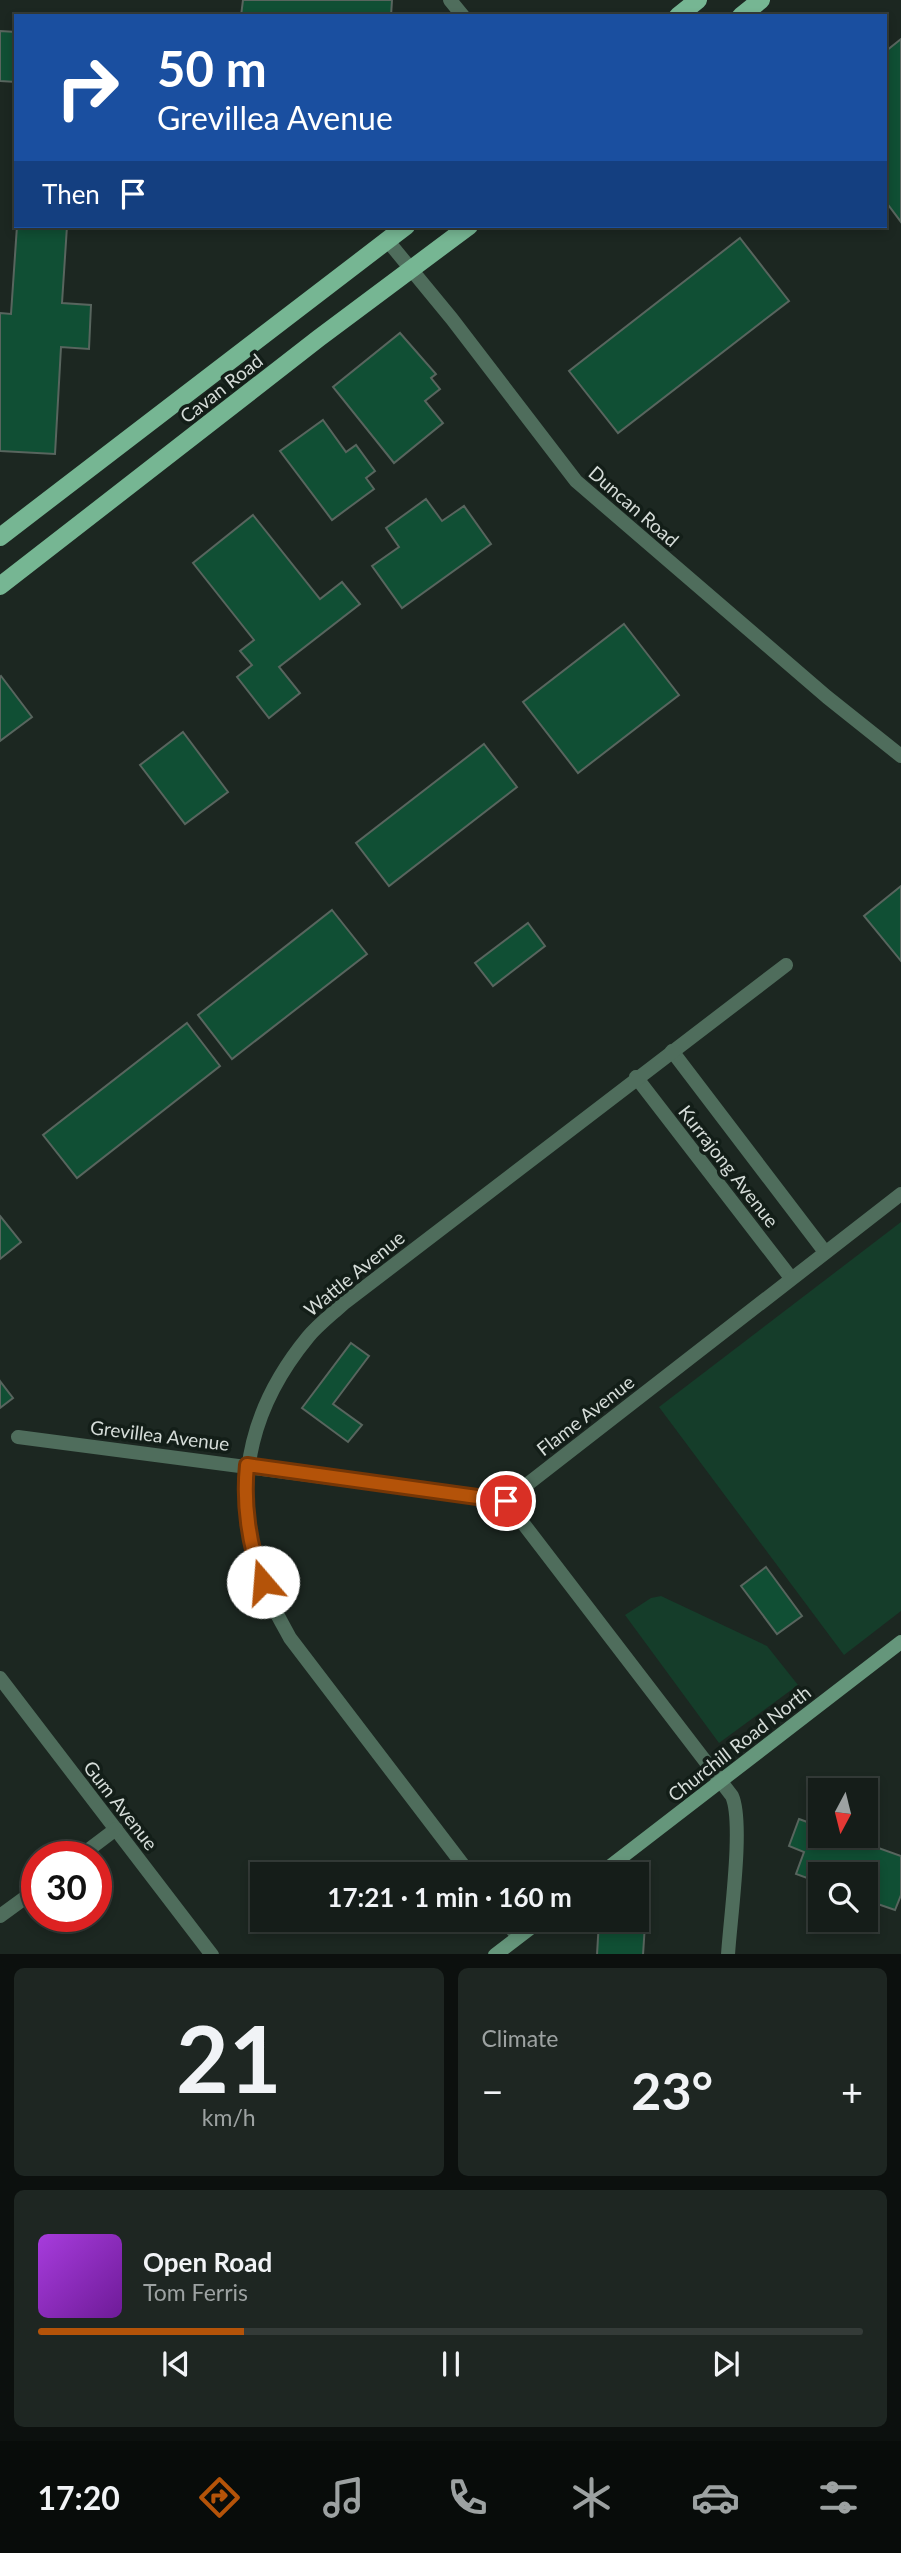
<!DOCTYPE html>
<html lang="en">
<head>
<meta charset="utf-8">
<style>
	:root { --surface:#151d19; --page:#1e2622; --text:#f1f3f6; --muted:#9da2a2; --line:#343b38; --accent:#b45309 }
	body { margin:0; font-family:Lato,sans-serif; background:var(--page); color:var(--text); height:100vh; display:flex; flex-direction:column; font-size:26px; white-space:nowrap }
	* { box-sizing:border-box; margin:0 }
	p { font-size:23px; color:var(--muted) }
	.icon { flex:none; width:38px; height:38px; fill:none; stroke:currentColor; stroke-width:2; stroke-linecap:round; stroke-linejoin:round }
	.map { position:relative; height:1954px; overflow:hidden }
	.side { display:flex; flex-direction:column; gap:14px; padding:14px; background:#0c100e; flex:1 }
	.side>* { flex:none }
	.banner { position:absolute; left:14px; top:14px; width:873px; height:214px; border-radius:0px; box-shadow:0 4px 10px #0003,0 0 0 2px var(--line); background:#1a4fa0; color:#fff; overflow:hidden }
	.needle { width:46px; rotate:187deg }
	.buttons { position:absolute; left:808px; top:1778px; display:grid; gap:14px }
	.buttons a { display:grid; place-items:center; width:70px; height:70px; border-radius:0px; background:var(--surface); box-shadow:0 4px 10px #0003,0 0 0 2px var(--line); font-size:35px }
	.speed { position:absolute; left:21px; top:1841px; display:flex; gap:14px; font-size:35px; font-weight:700; text-align:center }
	.speed>* { display:grid; place-content:center; width:91px; height:91px; border-radius:50%; background:var(--surface); box-shadow:0 4px 10px #0003,0 0 0 2px var(--line); line-height:1 }
	.speed .limit { border:10px solid #d22; background:#fff; color:#111 }
	.pin { position:absolute; display:grid; place-items:center; width:60px; height:60px; color:#fff; margin:-30px; border:4px solid #fff; border-radius:50%; box-shadow:0 2px 7px #0007 }
	.me { position:absolute; width:77px; margin:-38px; rotate:342deg; stroke-linejoin:round; filter:drop-shadow(0 0 5px #0008) }
	.turn { display:flex; align-items:center; gap:24px; height:147px; padding:0 28px; font-size:32px }
	.turn .icon { width:91px; height:91px; stroke-width:2.5 }
	.turn b { display:block; font-size:49px; line-height:60px }
	.then { display:flex; align-items:center; height:66px; padding:0 28px; background:#0003; gap:14px; font-size:26px }
	.big { font-size:52px; font-weight:700; line-height:1.1 }
	.side .tile { flex:1; display:flex; flex-direction:column; justify-content:center; gap:10px; min-width:0; padding:0 24px; border-radius:10px; background:var(--page) }
	.side .dial { align-items:center; gap:0 }
	.dial b { font-size:91px; line-height:1 }
	.song { display:flex; align-items:center; gap:21px }
	.cover { width:84px; height:84px; border-radius:10px; background:linear-gradient(135deg,hsl(280 70% 55%),hsl(280 70% 35%)) }
	.played { height:7px; border-radius:4px; background:linear-gradient(90deg,var(--accent) 25%,var(--line) 25%) }
	.keys { display:flex; justify-content:space-around; direction:ltr }
	.heat { display:flex; justify-content:space-between; align-items:center; font-size:38px; direction:ltr }
	.side .tiles { flex:1; display:grid; gap:14px; grid-template-columns:1fr 1fr }
	.tile:last-child { grid-column:span 2 }
	.trip { position:absolute; left:250px; top:1862px; width:399px; height:70px; border-radius:0px; background:var(--surface); box-shadow:0 4px 10px #0003,0 0 0 2px var(--line); font-weight:700; line-height:70px; text-align:center }
	.menu { display:flex; height:112px; justify-content:space-around; align-items:center; background:#080c0a; color:var(--muted) }
	.menu .icon { width:49px; height:49px }
	.menu .current { color:var(--accent) }
	.menu b { font-size:32px; color:var(--text) }
	.map>svg:first-child { display:block }
	.green { fill:#153d2a }
	.building { fill:#104f34; stroke:#58655e; stroke-width:2 }
	.lines { fill:none; stroke-linecap:round; stroke-linejoin:round }
	.street { stroke:#4f6d5c; stroke-width:14 }
	.secondary { stroke:#65967b; stroke-width:14 }
	.primary { stroke:#76b693; stroke-width:18 }
	.route-casing { stroke:#753606; stroke-width:18 }
	.route { stroke:#b45309; stroke-width:12 }
	.labels { text-anchor:middle; dominant-baseline:central; stroke-width:7; stroke-linejoin:round; paint-order:stroke }
	.street-label { font-size:19px; fill:#d5dcd8; stroke:#131e18 }
</style>
</head>
<body>
<div class="map">
<svg width="901" height="1955" viewBox="0 0 901 1955">
	<rect width="100%" height="100%" fill="#1c2721"/>
	<g class="green">
		<polygon points="901,1222 901,1611 844,1655 659,1407"/>
		<polygon points="661,1596 767,1646 798,1685 719,1743 625,1615 651,1598"/>
	</g>
	<g class="building">
		<polygon points="243,0 392,0 391,16 241,16"/>
		<polygon points="0,31 16,32 16,82 0,81"/>
		<polygon points="901,39 901,222 886,202 886,51"/>
		<polygon points="17,226 67,226 62,303 91,305 89,349 61,347 55,454 0,451 0,313 11,314"/>
		<polygon points="740,238 789,301 618,433 569,371"/>
		<polygon points="400,333 436,374 431,378 440,389 425,401 443,423 394,463 333,387"/>
		<polygon points="323,420 346,452 356,445 375,471 366,478 374,489 332,520 280,451"/>
		<polygon points="426,499 442,521 464,506 491,544 402,608 372,566 399,547 386,528"/>
		<polygon points="253,515 320,599 342,582 360,604 279,667 300,693 269,718 237,677 252,665 240,651 254,640 193,563"/>
		<polygon points="624,624 679,695 578,773 523,702"/>
		<polygon points="1,676 32,717 0,741 0,677"/>
		<polygon points="183,732 228,792 185,824 140,765"/>
		<polygon points="484,744 517,787 389,886 356,843"/>
		<polygon points="901,886 901,961 864,916"/>
		<polygon points="332,910 367,954 232,1059 198,1015"/>
		<polygon points="528,923 545,946 493,986 475,963"/>
		<polygon points="187,1023 220,1066 77,1178 43,1135"/>
		<polygon points="0,1216 21,1242 0,1259"/>
		<polygon points="351,1343 369,1356 333,1404 362,1425 348,1442 302,1408"/>
		<polygon points="0,1381 13,1398 0,1408"/>
		<polygon points="766,1567 802,1616 777,1634 741,1586"/>
		<polygon points="799,1819 821,1827 821,1836 845,1836 901,1856 901,1895 895,1910 866,1900 866,1874 821,1874 821,1883 796,1874 804,1852 789,1846"/>
		<polygon points="637,1908 646,1909 643,1955 597,1955 599,1920 637,1920"/>
	</g>
	<g class="lines">
		<g class="street">
			<polyline points="450,0 463,16"/>
			<polyline points="387,240 452,319 576,481 827,697 901,756"/>
			<polyline points="672,1051 825,1252"/>
			<polyline points="636,1077 791,1278"/>
			<polyline points="18,1437 506,1501"/>
			<polyline points="0,1678 212,1955"/>
			<polyline points="79,1857 116,1829"/>
			<path d="M470 1874 290 1638C277 1614 262 1588 255 1561 234 1476 253 1404 308 1337 318 1325 331 1315 343 1304L786 965"/>
			<polyline points="0,1916 37,1889"/>
			<polyline points="505,1920 518,1937"/>
			<path d="M728 1955C730 1920 744 1823 732 1796L506 1501 901 1194"/>
		</g>
		<g class="secondary">
			<polyline points="600,1874 901,1642"/>
			<polyline points="495,1955 541,1920"/>
		</g>
		<g class="primary">
			<polyline points="678,16 698,0"/>
			<polyline points="741,16 761,0"/>
			<polyline points="0,537 406,226"/>
			<polyline points="0,586 319,338 469,226"/>
		</g>
	</g>
	<g class="lines">
		<defs>
			<path id="route" d="M263 1582C249 1546 243 1504 247 1465L506 1501"/>
		</defs>
		<use href="#route" class="route-casing"/>
		<use href="#route" class="route"/>
	</g>
	<g class="labels">
		<g class="street-label">
			<text transform="translate(221 388) rotate(-38)">Cavan Road</text>
			<text transform="translate(634 506) rotate(41)">Duncan Road</text>
			<text transform="translate(729 1166) rotate(52)">Kurrajong Avenue</text>
			<text transform="translate(354 1273) rotate(-39)">Wattle Avenue</text>
			<text transform="translate(585 1415) rotate(-38)">Flame Avenue</text>
			<text transform="translate(160 1435) rotate(7)">Grevillea Avenue</text>
			<text transform="translate(739 1743) rotate(-38)">Churchill Road North</text>
			<text transform="translate(121 1805) rotate(52)">Gum Avenue</text>
		</g>
	</g>
</svg>
<div class="buttons">
<a><svg class="needle" viewBox="-14 -14 28 28"><path d="M0-13l5 13h-10z" fill="#e53935"/><path d="M0 13l5-13h-10z" fill="#9da2a2"/></svg></a>
<a><svg class="icon" aria-label="search" viewBox="0 0 24 24"><circle cx="10" cy="10" r="6"/><path d="M15 15l6 6"/></svg></a>
</div>
<div class="speed"><div class="limit">30</div></div>
<div class="pin" style="left:506px;top:1501px;background:#d93025"><svg class="icon" aria-label="arrive" viewBox="0 0 24 24"><path d="M6 21V4h12l-3 4 3 4H6"/></svg></div>
<svg class="me" style="left:263px;top:1582px" viewBox="-20 -20 40 40"><circle r="19" fill="#fff"/><path d="M0-13L10 11 0 6-10 11z" fill="#b45309"/></svg>
<div class="trip">17:21 · 1 min · 160 m</div>
<div class="banner">
<div class="turn"><svg class="icon" aria-label="right" viewBox="0 0 24 24"><path d="M7 20v-9h11M14 6l5 5-5 5"/></svg><div><b>50 m</b>Grevillea Avenue</div></div>
<div class="then">Then<svg class="icon" aria-label="arrive" viewBox="0 0 24 24"><path d="M6 21V4h12l-3 4 3 4H6"/></svg></div>
</div>
</div>
<section class="side">
<div class="tiles">
<div class="tile dial"><b>21</b><p>km/h</p></div>
<div class="tile"><p>Climate</p>
<div class="heat"><a>−</a><b class="big">23°</b><a>+</a></div>
</div>
<div class="tile">
<div class="song"><i class="cover"></i><div><b>Open Road</b><p>Tom Ferris</p></div></div>
<div class="played"></div>
<div class="keys"><svg class="icon" aria-label="previous" viewBox="0 0 24 24"><path d="M18 5L8 12l10 7zM5 5v14"/></svg><svg class="icon" aria-label="pause" viewBox="0 0 24 24"><path d="M8 5v14M16 5v14"/></svg><svg class="icon" aria-label="next" viewBox="0 0 24 24"><path d="M6 5l10 7-10 7zM19 5v14"/></svg></div>
</div>
</div>
</section>
<nav class="menu">
<b>17:20</b>
<svg class="icon current" aria-label="directions" viewBox="0 0 24 24"><path d="M12 3l9 9-9 9-9-9zM9 14v-3h6M13 9l2 2-2 2"/></svg>
<svg class="icon" aria-label="music" viewBox="0 0 24 24"><path d="M9 18V5l10-2v13"/><circle cx="6" cy="18" r="3"/><circle cx="16" cy="16" r="3"/></svg>
<svg class="icon" aria-label="phone" viewBox="0 0 24 24"><path d="M5 4h4l2 5-3 2q2 4 5 5l2-3 5 2v4C11 20 4 13 5 4z"/></svg>
<svg class="icon" aria-label="climate" viewBox="0 0 24 24"><path d="M12 3v18M4 7l16 10M4 17L20 7"/></svg>
<svg class="icon" aria-label="car" viewBox="0 0 24 24"><path d="M5 17H2v-5l4-1 3-4h7l3 4 3 1v5h-3M9 17h6M6 11h13"/><circle cx="7" cy="17" r="2"/><circle cx="17" cy="17" r="2"/></svg>
<svg class="icon" aria-label="filters" viewBox="0 0 24 24"><path d="M4 7h16M4 17h16"/><circle cx="9" cy="7" r="2"/><circle cx="15" cy="17" r="2"/></svg>
</nav>
</body>
</html>
